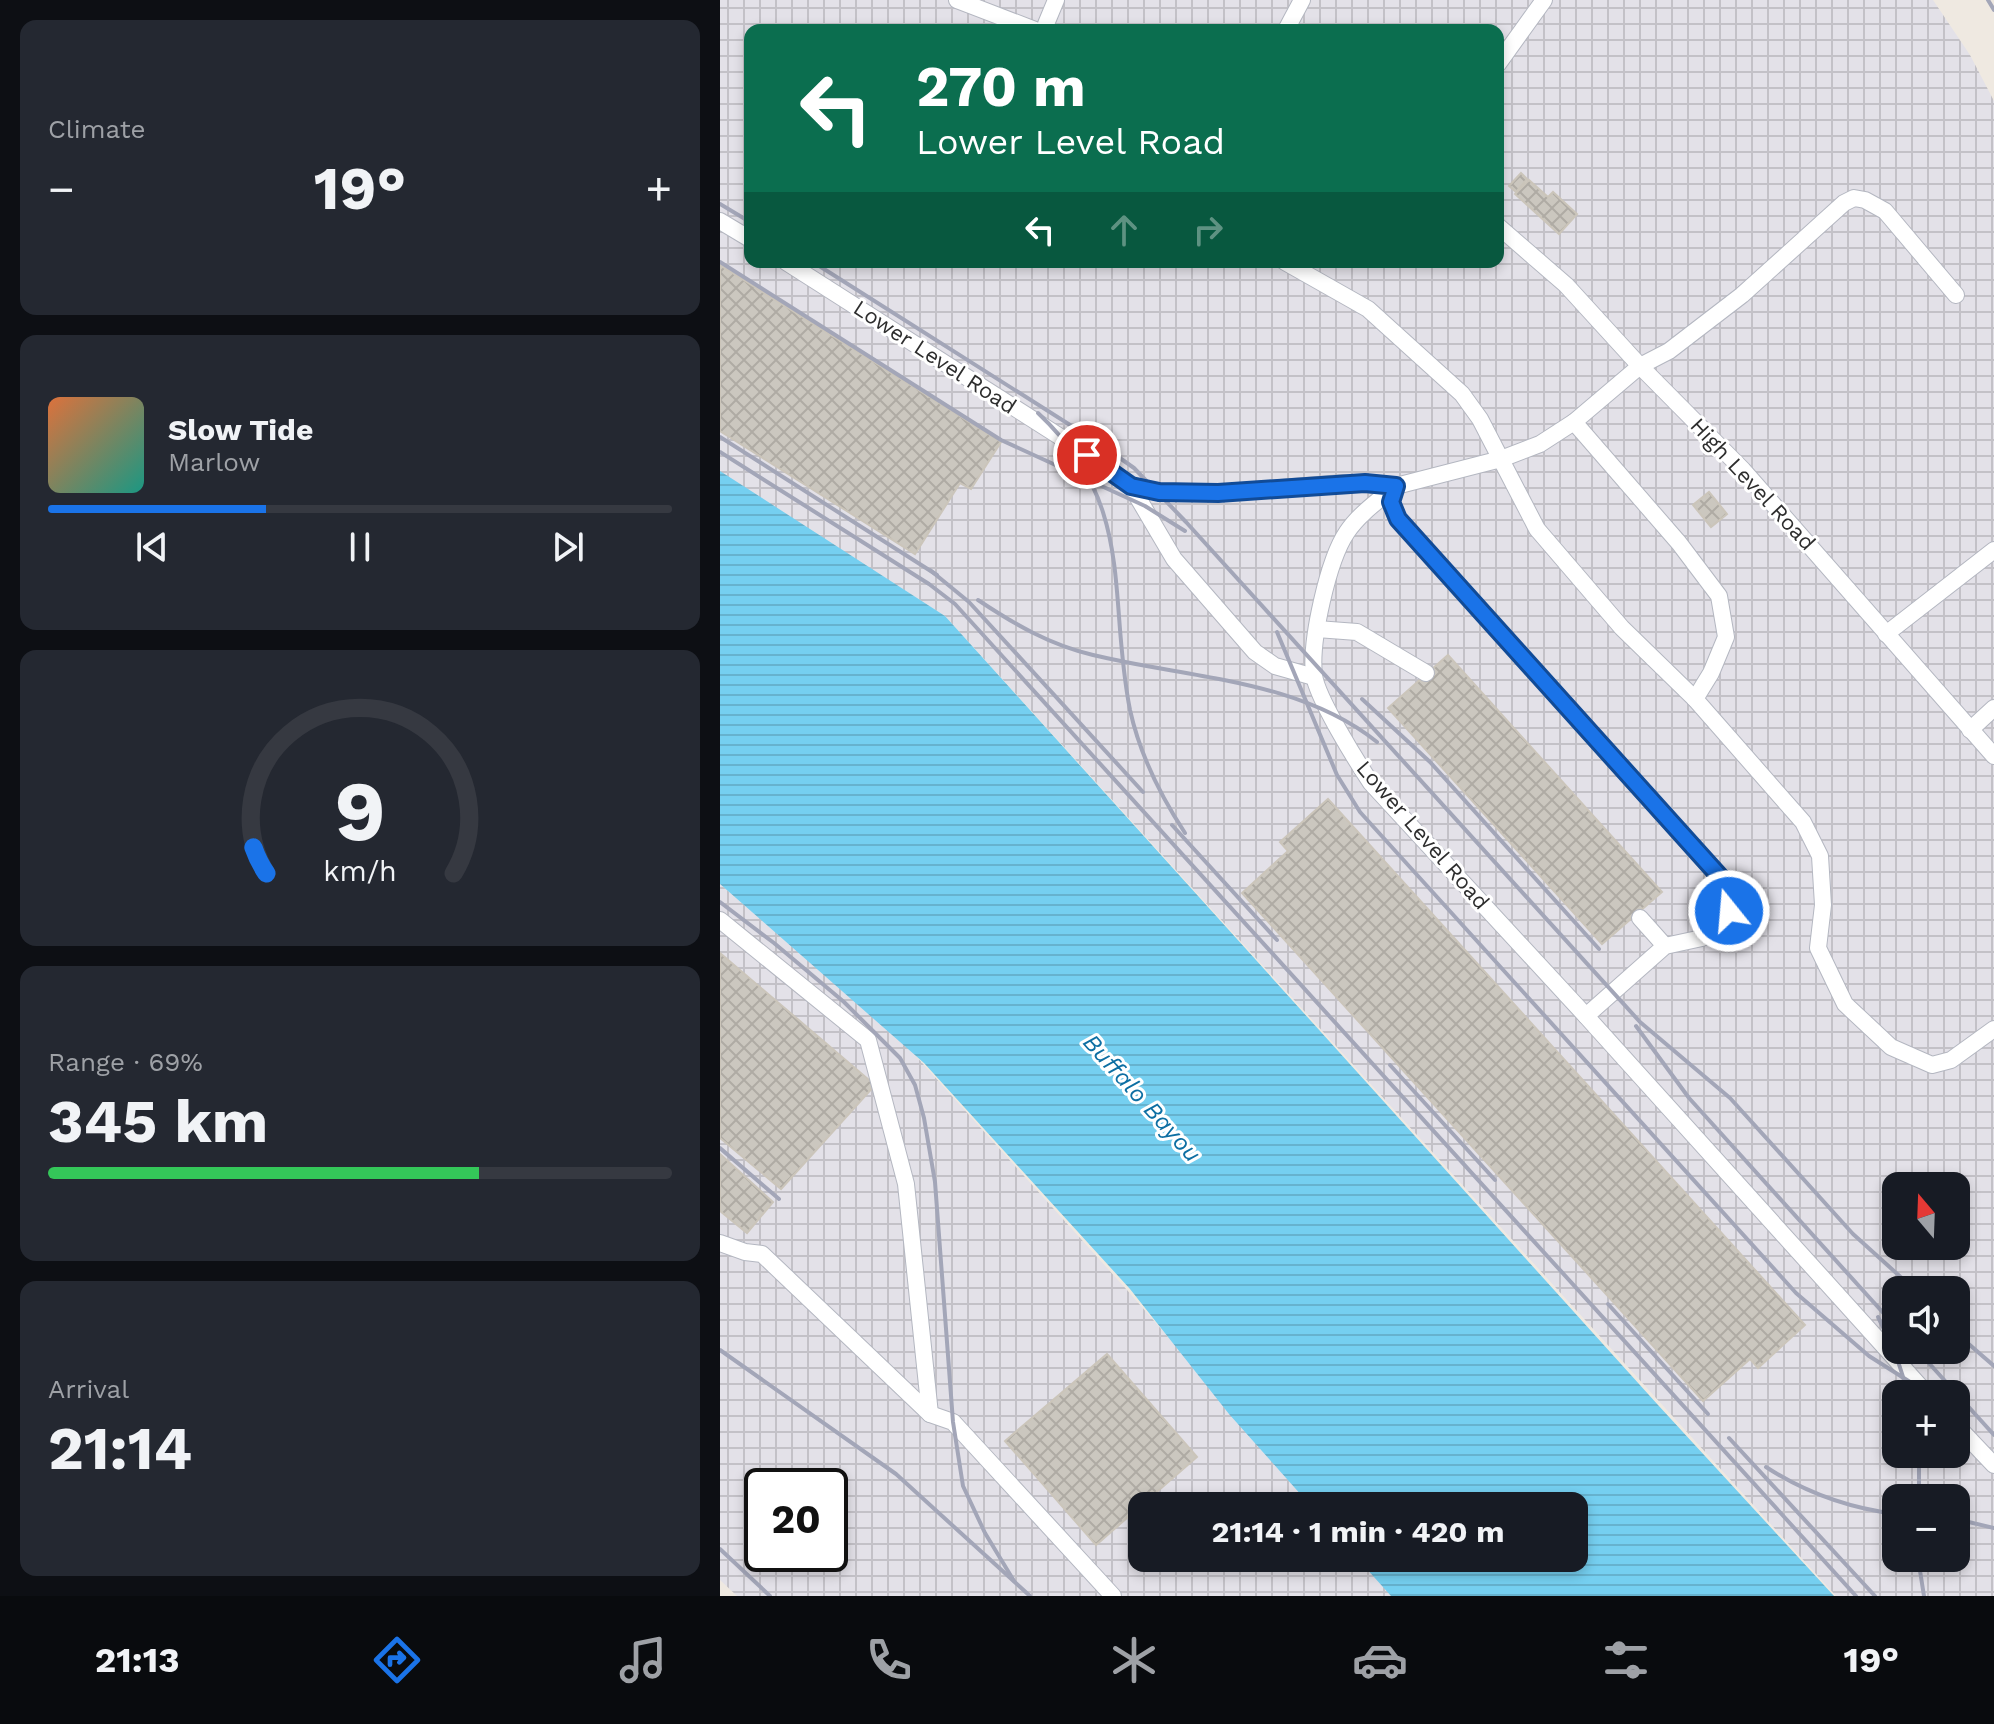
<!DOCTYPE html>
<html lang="en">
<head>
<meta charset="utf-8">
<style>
	:root { --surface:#171b24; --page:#242831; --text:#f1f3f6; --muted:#9ea1a6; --line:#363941; --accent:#1a73e8 }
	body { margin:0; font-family:"Work Sans",sans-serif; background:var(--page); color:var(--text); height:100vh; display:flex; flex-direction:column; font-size:30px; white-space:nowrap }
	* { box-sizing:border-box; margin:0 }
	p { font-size:26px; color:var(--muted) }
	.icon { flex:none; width:44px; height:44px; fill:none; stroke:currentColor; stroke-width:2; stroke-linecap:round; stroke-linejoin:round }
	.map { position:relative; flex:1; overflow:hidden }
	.sheet { display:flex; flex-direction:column; gap:20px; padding:20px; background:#0d0f14; width:720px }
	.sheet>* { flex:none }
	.top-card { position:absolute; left:24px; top:24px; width:760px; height:244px; border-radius:16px; box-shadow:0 4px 12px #0003; background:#0b6e4f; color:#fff; overflow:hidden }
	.needle { width:52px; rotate:341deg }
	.controls { position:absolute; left:1162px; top:1172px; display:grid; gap:16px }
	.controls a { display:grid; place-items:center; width:88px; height:88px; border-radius:16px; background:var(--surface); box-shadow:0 4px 12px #0003; font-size:40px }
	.speed { position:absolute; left:24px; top:1468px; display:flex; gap:16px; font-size:40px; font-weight:700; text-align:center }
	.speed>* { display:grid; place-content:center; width:104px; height:104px; border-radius:50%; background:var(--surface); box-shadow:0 4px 12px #0003; line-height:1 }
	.speed .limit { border:4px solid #111; border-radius:12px; background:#fff; color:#111 }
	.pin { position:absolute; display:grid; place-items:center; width:68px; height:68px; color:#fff; margin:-34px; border:4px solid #fff; border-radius:50%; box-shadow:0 2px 8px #0007 }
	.me { position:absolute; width:88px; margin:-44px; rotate:343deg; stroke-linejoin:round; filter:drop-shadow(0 0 6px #0008) }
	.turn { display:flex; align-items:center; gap:28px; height:168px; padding:0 40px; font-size:36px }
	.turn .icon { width:104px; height:104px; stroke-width:2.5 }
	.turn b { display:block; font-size:56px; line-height:68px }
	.lanes { display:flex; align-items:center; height:76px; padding:0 40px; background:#0003; justify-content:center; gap:40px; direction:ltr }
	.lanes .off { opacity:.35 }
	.big { font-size:60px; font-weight:700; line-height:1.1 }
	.sheet .widget { flex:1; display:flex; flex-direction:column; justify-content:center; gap:12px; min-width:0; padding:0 28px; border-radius:16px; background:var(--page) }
	.sheet .dial { align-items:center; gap:0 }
	.dial svg { height:208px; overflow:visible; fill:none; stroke:var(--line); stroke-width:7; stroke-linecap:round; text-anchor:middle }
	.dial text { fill:var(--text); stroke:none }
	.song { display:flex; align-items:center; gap:24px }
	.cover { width:96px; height:96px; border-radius:12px; background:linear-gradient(135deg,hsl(20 70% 55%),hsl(170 70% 35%)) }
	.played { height:8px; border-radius:4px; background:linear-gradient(90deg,var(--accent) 35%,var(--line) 35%) }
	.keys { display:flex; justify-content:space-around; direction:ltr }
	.heat { display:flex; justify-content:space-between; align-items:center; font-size:44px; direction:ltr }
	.charge { height:12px; border-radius:6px; background:linear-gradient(90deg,#34c759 69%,var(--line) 0) }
	.trip { position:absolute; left:408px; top:1492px; width:460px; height:80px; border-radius:16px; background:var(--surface); box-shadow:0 4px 12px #0003; font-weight:700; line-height:80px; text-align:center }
	.menu { display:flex; height:128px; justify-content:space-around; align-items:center; background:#090b0e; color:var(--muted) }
	.menu .icon { width:56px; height:56px }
	.menu .selected { color:var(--accent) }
	.menu b { font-size:36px; color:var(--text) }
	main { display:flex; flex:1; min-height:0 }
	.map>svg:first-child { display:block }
	.industrial { fill:url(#industrial-grid); fill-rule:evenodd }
	.water { fill:url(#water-rules) }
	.building { fill:url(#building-cross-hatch); stroke:#cbc5ba; stroke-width:2 }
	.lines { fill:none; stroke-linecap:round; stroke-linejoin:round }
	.minor-casing { stroke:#b4b7c1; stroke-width:18 }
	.minor { stroke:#fff; stroke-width:16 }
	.rail { stroke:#a3a6b8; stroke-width:4 }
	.route-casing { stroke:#114b97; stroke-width:20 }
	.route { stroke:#1a73e8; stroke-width:14 }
	.labels { text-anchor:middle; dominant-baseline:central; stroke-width:6; stroke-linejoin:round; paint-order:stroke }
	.street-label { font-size:22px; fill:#2e2e2e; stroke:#fff }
	.water-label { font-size:24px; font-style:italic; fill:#0d6fa3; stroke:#fff }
</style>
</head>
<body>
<main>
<section class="sheet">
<div class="widget"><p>Climate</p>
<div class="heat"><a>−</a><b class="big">19°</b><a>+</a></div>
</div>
<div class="widget">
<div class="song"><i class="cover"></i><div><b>Slow Tide</b><p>Marlow</p></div></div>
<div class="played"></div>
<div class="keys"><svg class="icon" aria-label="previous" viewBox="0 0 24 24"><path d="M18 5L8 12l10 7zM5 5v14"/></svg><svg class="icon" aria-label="pause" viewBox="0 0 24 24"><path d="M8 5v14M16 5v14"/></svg><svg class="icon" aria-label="next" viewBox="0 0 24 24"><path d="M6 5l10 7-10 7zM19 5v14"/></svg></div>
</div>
<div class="widget dial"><svg viewBox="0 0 100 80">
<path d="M14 69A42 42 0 1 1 86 69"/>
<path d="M14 69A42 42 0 0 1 9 59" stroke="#1a73e8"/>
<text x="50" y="56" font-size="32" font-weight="700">9</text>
<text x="50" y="72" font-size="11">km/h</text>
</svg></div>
<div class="widget"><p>Range · 69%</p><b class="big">345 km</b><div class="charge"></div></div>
<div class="widget"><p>Arrival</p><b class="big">21:14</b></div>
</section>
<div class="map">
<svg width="1274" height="1596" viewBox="0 0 1274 1596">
	<defs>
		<pattern id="industrial-grid" width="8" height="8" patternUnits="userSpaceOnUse" patternTransform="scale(2)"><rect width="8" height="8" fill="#e3e1e8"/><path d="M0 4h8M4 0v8" fill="none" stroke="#c3c1c7"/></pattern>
		<pattern id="water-rules" width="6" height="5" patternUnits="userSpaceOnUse" patternTransform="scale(2)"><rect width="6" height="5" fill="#75cff0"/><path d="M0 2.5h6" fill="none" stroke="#66b2ce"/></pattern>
		<pattern id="building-cross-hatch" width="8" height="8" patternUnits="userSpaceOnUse" patternTransform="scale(2)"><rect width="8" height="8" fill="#cbc7bf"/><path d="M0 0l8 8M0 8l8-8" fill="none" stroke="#afaba4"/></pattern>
	</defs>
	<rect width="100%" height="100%" fill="#efe9e1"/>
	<g class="industrial">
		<path d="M0 0H1213L1250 55 1274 101V1596H1116L225 616 0 473ZM30 30H778V262H30ZM1176 1186H1236V1246H1176ZM1176 1290H1236V1350H1176ZM1176 1394H1236V1454H1176ZM1176 1498H1236V1558H1176Z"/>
		<path d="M0 884 185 1044 407 1290 596 1506H422V1558H642L675 1596H17L0 1580ZM42 1486H110V1554H42Z"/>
	</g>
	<polygon class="water" points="0,471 225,616 938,1405 1114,1596 671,1596 637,1558 854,1558 854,1506 591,1506 509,1414 410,1289 204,1063 0,884"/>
	<g class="building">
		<polygon points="801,173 807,179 796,192 789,186"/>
		<polygon points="809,180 828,197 833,192 857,214 839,234 795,194"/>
		<polygon points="0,265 281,442 251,489 240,483 195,554 0,431"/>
		<polygon points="989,492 1007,514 991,527 973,505"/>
		<polygon points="728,655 942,892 882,944 668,708"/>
		<polygon points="608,799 1085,1325 1038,1368 1030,1359 983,1401 522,893 568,851 560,842"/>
		<polygon points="0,953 155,1085 61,1189 0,1138"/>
		<polygon points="0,1154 53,1202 27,1233 0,1211"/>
		<polygon points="387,1354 477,1457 376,1545 285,1441"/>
	</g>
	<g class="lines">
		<defs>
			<g id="minor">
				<polyline points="237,0 315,30"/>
				<polyline points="326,24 336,0"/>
				<polyline points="566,30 582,0"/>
				<polyline points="778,64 824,0"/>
				<polyline points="0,221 30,239"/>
				<polyline points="778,226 846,285 920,366 1023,470 1274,756"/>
				<polyline points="66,262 342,438 411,486 439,492 498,493 623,483 676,486 781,459 820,444 854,422 920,366 949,351 1022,295 1124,203 1134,198 1145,200 1165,211 1236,295"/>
				<polyline points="565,262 648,309 742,394 760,419 817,529 902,628 975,699 1083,822 1100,856 1103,905 1098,948 1125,1004 1171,1047 1212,1065 1231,1060 1274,1029"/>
				<polyline points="854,422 959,543 999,596 1006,637 991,673 975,699"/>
				<polyline points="411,486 454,559 535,652 555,666 594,677"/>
				<path d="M676 486C659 500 639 514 627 532 608 560 590 641 594 675 597 698 637 762 651 783L866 1016 1207 1394"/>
				<polyline points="676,486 671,502 678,519 1007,886 1009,911 1000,928 982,938 945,946 866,1016"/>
				<polyline points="597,629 637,632 706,673"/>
				<polyline points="1166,634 1274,550"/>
				<polyline points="1250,730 1274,708"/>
				<polyline points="920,918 945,946"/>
				<polyline points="0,920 148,1040 186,1184 210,1414"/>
				<polyline points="0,1243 25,1252 42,1254 210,1414 233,1422 393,1596"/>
				<polyline points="1236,1425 1274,1465"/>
			</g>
		</defs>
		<use href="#minor" class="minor-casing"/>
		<use href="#minor" class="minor"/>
		<g class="rail">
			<polyline points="1268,0 1274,10"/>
			<polyline points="0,204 30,222"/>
			<polyline points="0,262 281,440 425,506 465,531"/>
			<polyline points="93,262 380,444 414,468 466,522 920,1022 1010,1098 1133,1234 1195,1290"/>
			<path d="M318 413C417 506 387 594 410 710 420 755 440 795 465 833"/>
			<polyline points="0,437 217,575"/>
			<polyline points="0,452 209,584 235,604 1136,1596"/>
			<polyline points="210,570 249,602 423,792"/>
			<path d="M258 600C294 624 330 645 373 655 467 678 578 679 657 742"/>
			<polyline points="557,632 617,775 640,812 1076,1293 1149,1356 1209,1394"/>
			<polyline points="642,699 710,762 879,949"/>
			<polyline points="452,825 557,940"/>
			<polyline points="0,902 54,943 124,1002 180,1058 195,1085 204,1118 215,1182 233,1422 243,1486 265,1533 294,1581"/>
			<polyline points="916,1026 969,1098 1176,1327"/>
			<polyline points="670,1065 775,1180"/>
			<polyline points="0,1148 59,1199"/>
			<polyline points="888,1304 988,1414"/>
			<polyline points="1158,1317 1174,1349 1185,1383"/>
			<polyline points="1236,1333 1274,1366"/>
			<polyline points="0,1350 176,1474 310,1596"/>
			<polyline points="1197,1350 1274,1435"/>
			<polyline points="1009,1438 1155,1596"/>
			<path d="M1046 1467C1086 1493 1128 1508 1176 1514"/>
			<polyline points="1199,1498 1199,1454"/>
			<polyline points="1236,1519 1274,1528"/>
			<polyline points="0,1549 50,1596"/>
			<polyline points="1198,1558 1204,1596"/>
		</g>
	</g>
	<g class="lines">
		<defs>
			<polyline id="route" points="367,455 411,486 439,492 498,493 645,483 676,486 671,502 678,519 1002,879 1009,894 1009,911"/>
		</defs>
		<use href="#route" class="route-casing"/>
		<use href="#route" class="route"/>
	</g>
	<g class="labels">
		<g class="street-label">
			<text transform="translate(215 357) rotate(33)">Lower Level Road</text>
			<text transform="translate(1033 484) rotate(47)">High Level Road</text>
			<text transform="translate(703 835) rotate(49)">Lower Level Road</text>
		</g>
		<g class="water-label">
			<text transform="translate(422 1098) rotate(48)">Buffalo Bayou</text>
		</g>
	</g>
</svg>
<div class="controls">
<a><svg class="needle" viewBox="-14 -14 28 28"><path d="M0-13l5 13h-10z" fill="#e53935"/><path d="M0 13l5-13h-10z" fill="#9ea1a6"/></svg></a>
<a><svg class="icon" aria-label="sound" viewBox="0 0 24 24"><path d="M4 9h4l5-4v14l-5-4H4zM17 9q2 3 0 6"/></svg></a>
<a>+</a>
<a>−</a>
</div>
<div class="speed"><div class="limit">20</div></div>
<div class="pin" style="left:367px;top:455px;background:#d93025"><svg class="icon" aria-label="arrive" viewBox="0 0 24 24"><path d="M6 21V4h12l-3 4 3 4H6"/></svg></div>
<svg class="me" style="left:1009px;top:911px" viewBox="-20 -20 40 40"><circle r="17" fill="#1a73e8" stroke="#fff" stroke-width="3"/><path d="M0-11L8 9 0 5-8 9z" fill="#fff"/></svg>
<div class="trip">21:14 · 1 min · 420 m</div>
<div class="top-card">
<div class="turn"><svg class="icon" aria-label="left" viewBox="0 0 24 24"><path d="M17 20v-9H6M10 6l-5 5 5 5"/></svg><div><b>270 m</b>Lower Level Road</div></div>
<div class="lanes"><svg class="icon" aria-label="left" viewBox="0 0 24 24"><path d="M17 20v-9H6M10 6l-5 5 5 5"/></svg><svg class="icon off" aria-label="ahead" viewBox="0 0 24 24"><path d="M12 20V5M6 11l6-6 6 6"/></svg><svg class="icon off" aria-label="right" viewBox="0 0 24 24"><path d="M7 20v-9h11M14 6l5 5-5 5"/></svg></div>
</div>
</div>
</main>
<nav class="menu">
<b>21:13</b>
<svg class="icon selected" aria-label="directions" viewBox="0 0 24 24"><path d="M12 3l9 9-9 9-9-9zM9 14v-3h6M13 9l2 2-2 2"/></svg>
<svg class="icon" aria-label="music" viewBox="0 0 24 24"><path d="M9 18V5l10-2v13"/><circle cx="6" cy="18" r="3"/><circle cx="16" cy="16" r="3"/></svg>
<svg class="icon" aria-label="phone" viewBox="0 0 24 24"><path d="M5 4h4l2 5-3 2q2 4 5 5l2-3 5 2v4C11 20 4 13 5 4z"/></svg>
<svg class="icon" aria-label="climate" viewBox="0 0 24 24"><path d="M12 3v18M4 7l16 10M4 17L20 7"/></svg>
<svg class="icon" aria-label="car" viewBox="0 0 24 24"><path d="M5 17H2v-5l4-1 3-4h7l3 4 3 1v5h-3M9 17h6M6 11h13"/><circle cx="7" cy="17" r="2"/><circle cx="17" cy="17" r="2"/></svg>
<svg class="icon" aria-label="filters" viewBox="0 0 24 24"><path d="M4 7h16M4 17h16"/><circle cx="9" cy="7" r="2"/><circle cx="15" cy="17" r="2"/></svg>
<b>19°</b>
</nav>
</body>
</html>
